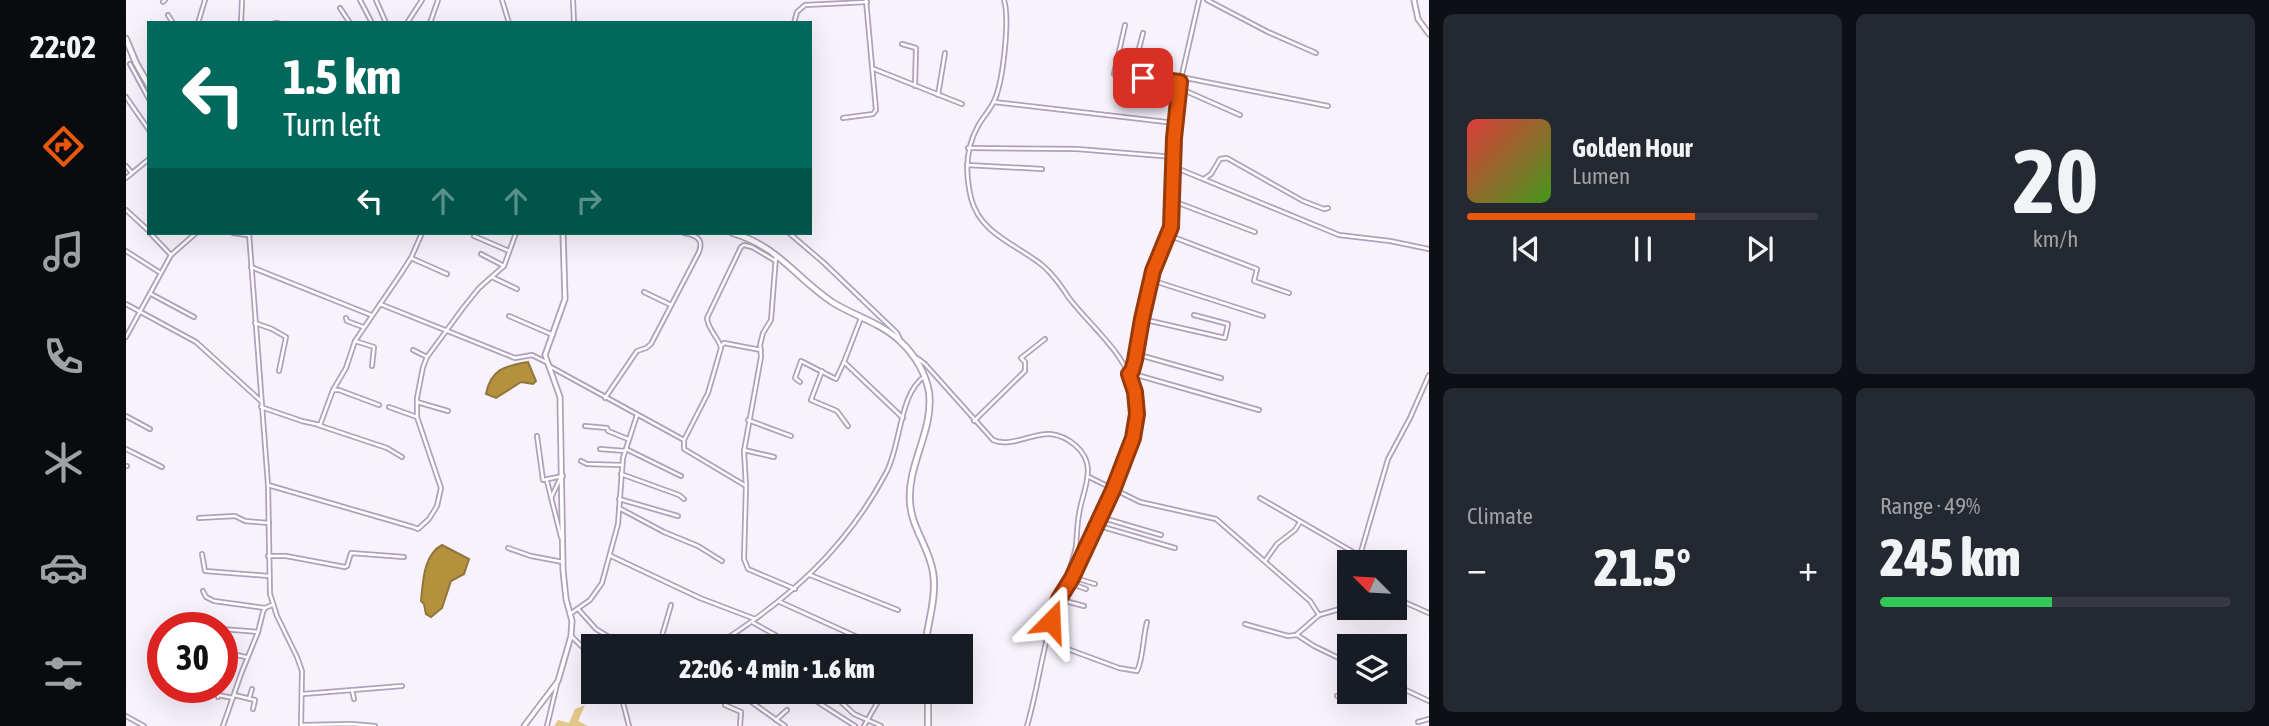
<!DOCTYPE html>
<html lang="en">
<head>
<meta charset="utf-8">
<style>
	:root { --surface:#171b24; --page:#242831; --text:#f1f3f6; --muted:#9ea1a6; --line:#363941; --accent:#ea580c }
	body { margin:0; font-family:"Asap Condensed",sans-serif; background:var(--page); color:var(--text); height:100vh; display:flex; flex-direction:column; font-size:26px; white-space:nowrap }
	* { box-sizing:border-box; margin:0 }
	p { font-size:23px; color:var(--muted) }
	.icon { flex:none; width:38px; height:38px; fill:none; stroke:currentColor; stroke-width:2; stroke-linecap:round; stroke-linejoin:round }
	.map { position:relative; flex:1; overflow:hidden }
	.side { display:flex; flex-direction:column; gap:14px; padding:14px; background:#0d0f14; width:840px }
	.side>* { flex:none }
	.guide { position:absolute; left:21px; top:21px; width:665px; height:214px; border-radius:0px; box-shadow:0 7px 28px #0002; background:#00695c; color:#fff; overflow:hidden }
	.needle { width:46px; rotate:294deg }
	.fabs { position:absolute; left:1211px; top:550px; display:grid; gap:14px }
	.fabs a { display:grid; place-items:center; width:70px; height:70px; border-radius:0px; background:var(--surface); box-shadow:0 7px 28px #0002; font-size:35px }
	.speed { position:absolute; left:21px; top:612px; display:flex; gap:14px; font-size:35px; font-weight:700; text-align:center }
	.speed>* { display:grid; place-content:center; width:91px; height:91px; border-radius:50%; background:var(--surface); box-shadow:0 7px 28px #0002; line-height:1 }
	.speed .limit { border:10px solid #d22; background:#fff; color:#111 }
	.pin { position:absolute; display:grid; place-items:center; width:60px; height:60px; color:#fff; margin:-30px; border-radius:14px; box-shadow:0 4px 10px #0006 }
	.me { position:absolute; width:77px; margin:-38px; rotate:21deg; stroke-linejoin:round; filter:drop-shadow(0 0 5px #0008) }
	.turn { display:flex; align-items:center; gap:24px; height:147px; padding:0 21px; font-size:32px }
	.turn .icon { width:91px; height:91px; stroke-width:2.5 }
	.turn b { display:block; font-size:49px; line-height:60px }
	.lanes { display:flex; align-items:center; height:66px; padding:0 21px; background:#0003; justify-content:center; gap:35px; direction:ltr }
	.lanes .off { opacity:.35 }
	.big { font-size:52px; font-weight:800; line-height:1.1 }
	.side .card { flex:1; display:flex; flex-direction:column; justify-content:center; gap:10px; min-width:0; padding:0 24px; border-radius:10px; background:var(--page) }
	.side .dial { align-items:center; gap:0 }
	.dial b { font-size:91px; line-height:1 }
	.song { display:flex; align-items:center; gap:21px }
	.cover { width:84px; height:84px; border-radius:10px; background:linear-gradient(135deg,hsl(0 70% 55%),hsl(100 70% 35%)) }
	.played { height:7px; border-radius:4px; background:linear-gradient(90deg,var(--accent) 65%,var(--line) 65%) }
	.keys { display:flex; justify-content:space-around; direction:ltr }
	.heat { display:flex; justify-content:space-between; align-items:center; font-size:38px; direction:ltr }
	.charge { height:10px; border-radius:5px; background:linear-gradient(90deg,#34c759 49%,var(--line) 0) }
	.side .tiles { flex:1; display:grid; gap:14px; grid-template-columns:repeat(2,1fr) }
	.trip { position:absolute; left:455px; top:634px; width:392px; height:70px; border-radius:0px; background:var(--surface); box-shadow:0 7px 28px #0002; font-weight:800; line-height:70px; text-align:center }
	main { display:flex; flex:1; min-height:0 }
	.menu { display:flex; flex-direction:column; width:126px; justify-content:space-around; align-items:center; background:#090b0e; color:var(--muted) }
	.menu .icon { width:49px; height:49px }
	.menu .selected { color:var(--accent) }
	.menu b { font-size:32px; color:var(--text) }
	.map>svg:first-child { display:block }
	.green { fill:#e4c88b }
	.water { fill:#b5913d; stroke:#90753d; stroke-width:2 }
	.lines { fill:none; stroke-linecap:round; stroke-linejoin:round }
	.minor-casing { stroke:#b0a1ba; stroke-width:6 }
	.tertiary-casing { stroke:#b0a1ba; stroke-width:7 }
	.secondary-casing { stroke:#b0a1ba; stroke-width:8 }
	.minor { stroke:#fff; stroke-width:2.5 }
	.tertiary { stroke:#fff; stroke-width:3.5 }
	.secondary { stroke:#fff; stroke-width:4.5 }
	.route-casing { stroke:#983908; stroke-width:18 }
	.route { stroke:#ea580c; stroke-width:12 }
</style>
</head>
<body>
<main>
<nav class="menu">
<b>22:02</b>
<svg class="icon selected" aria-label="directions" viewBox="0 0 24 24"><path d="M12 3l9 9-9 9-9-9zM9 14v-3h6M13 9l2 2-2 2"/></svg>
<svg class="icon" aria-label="music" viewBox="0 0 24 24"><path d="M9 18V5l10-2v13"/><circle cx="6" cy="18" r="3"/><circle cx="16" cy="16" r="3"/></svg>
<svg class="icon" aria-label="phone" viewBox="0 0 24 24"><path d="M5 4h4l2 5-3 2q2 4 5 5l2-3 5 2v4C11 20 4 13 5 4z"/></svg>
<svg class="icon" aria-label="climate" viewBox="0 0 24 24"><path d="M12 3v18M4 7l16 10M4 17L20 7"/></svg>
<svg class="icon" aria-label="car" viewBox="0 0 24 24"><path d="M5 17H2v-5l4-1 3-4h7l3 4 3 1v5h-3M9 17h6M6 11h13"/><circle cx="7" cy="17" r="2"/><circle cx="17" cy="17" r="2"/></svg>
<svg class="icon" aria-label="filters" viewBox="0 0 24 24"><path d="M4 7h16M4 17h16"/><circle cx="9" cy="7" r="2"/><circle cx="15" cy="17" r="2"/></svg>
</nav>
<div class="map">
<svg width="1303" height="726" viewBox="0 0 1303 726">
	<rect width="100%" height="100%" fill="#f8f2fd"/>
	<polygon class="green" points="459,705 452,721 462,726 428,726 432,720 443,723 449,709"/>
	<g class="water">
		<path d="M402 362 410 381 407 384 395 382 370 398 360 394C365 368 380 366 402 362Z"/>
		<path d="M316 545 343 559 338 574 325 581 316 608 305 617 300 614 298 604 295 601C297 583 297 555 316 545Z"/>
	</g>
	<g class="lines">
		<defs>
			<g id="minor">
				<polyline points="234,0 246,23"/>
				<polyline points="250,0 260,23"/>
				<polyline points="376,0 383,23"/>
				<polyline points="447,0 448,23"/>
				<path d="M878 0C884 20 877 80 869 99 865 109 857 117 852 126 839 149 839 173 845 198 854 234 890 244 916 265 927 274 935 286 943 298 966 328 1000 353 1009 392 1019 438 984 496 964 537 958 549 954 563 947 575 941 584 935 592 931 603 917 642 913 685 901 726"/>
				<polyline points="1081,0 1142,32 1190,53"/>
				<polyline points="37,2 39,0"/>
				<polyline points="214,8 224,23"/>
				<polyline points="42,15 47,23"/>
				<polyline points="72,23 79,0"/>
				<polyline points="115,23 116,0"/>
				<polyline points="149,23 152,23"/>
				<polyline points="281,23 296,0"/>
				<polyline points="304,23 312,0"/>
				<polyline points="668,23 671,12 679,5 741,2"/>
				<polyline points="999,25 988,74 1054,82"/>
				<polyline points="776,44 790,48 789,86"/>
				<polyline points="4,64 23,99"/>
				<polyline points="748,69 836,104"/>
				<polyline points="1006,76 1017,33"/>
				<polyline points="1055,77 1202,106"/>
				<polyline points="1053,88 1114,115"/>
				<polyline points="812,95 819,53"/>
				<polyline points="0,97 23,130"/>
				<polyline points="868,102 1049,123"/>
				<polyline points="717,118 747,114 750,110 740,0"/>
				<polyline points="842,148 951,149 1048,157"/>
				<polyline points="841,165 916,169"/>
				<polyline points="0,166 6,173"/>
				<polyline points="1048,167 1213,235 1264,241 1303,249"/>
				<polyline points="0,178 23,159"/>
				<polyline points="1078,179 1085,174 1094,159 1101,158 1177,201 1198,209 1202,208"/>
				<polyline points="1047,201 1129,232"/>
				<polyline points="0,210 23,231"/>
				<polyline points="24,233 45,255"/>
				<polyline points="107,233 121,235"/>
				<polyline points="123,233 142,485 144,594 151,616 171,657 176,671 175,726"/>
				<polyline points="663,233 698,263 771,333 774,339"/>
				<polyline points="1042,235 1131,269 1128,281 1163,293"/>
				<polyline points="348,236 383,251"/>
				<polyline points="0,251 33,272"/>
				<polyline points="355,254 378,266"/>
				<polyline points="650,256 645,320 637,333 634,345 635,357 618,451 620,486 618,559 622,569 669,589"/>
				<polyline points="285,258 321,274"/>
				<polyline points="125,267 245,315"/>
				<polyline points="366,277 391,289"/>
				<polyline points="1025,280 1137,316"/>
				<polyline points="518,292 545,305"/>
				<polyline points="25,294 68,317"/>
				<polyline points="0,304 70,342 135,401"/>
				<polyline points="254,304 389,358 406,355 420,362"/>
				<polyline points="383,316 427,335"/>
				<polyline points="220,318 221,321 237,327"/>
				<polyline points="735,318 718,362 777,418"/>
				<polyline points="1016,319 1099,338 1102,324 1068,315"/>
				<polyline points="129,323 146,329 160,337 153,371"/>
				<polyline points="0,337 45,255 70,233"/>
				<polyline points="229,341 248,347 246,366"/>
				<polyline points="595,346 598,343 635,350"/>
				<polyline points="287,350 301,357"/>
				<polyline points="1010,354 1095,378"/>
				<path d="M791 358 799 364 867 440C884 448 906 433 924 434 934 435 942 439 949 445 973 465 957 488 953 514 951 525 951 535 950 546 948 558 942 570 941 582L960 589"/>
				<polyline points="423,366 558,440"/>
				<polyline points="696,371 685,400 711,411 722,426"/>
				<polyline points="1004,373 1133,410"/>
				<polyline points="1003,374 1006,370 1009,360 1016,319 1027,271 1045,227 1048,138 1053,88 1073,0"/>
				<polyline points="674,382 669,378 675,361 710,379 718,362"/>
				<polyline points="207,390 213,390 253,405"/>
				<path d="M479 398 511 351 520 348 525 344 573 252C578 239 570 235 558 233"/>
				<polyline points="291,402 322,411"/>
				<polyline points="135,407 176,421 194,425 207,390 220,368 229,341 274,275 285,258 296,233"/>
				<polyline points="263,407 291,417"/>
				<polyline points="0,416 24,429"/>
				<polyline points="622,420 665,436"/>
				<polyline points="848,421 899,371 899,362 895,358 919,339"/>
				<polyline points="192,425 261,448 276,457"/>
				<polyline points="459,426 481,428 482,431 502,439"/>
				<polyline points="411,436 417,480 437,476"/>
				<polyline points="0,449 36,467"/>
				<polyline points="474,449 499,451"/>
				<polyline points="500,449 555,476"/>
				<polyline points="618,450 648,457"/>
				<polyline points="455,461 461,464 496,465"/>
				<polyline points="0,466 1,466"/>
				<polyline points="495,474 553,495 558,499"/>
				<polyline points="963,477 1014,502 1090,519 1184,601 1193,615"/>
				<polyline points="421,481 435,537 437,537"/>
				<polyline points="142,485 287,527 292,529 303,519 311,506 315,488 291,417 291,398 297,367 301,357 337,308 353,288 378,266 390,233"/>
				<path d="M620 486 558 449V440L582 393 595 348C593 338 582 330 581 318L615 247 618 245 626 247 648 260"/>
				<polyline points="425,498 434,479"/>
				<polyline points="1134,498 1234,556"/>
				<polyline points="493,499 552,516"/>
				<polyline points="493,508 538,532 572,546 596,561"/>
				<polyline points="974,517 1035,535"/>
				<polyline points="73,518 109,516 119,521 143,523"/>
				<polyline points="970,525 1049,548"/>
				<polyline points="382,548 405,556 437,562"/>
				<polyline points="76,554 79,571 143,576"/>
				<polyline points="142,556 160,556 219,567 221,566 225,553 278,557"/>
				<polyline points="485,556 574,598 629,619"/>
				<polyline points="1139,561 1151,544 1169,530 1174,522"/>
				<polyline points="1232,562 1262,459 1284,418 1303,375"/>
				<polyline points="684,575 772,610"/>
				<polyline points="946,577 969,584"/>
				<polyline points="77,591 80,597 88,601 139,608"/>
				<polyline points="1269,598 1303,613"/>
				<polyline points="932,599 958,606"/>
				<polyline points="654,602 751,646"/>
				<polyline points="453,610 470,629 498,646"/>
				<polyline points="444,614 464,600 476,583 492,524 497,458 511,415"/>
				<polyline points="626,622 669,646"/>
				<polyline points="1119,624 1162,636 1170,635 1193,615 1217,608 1223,595"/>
				<polyline points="96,629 132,632"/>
				<polyline points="1171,635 1188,646 1223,663"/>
				<polyline points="445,636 467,657"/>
				<polyline points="596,641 603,646"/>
				<path d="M920 641 993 668 1011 671C1017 660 1017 636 1021 622"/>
				<polyline points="533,646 545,605"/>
				<path d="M589 646C662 600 719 550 760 473 775 446 773 393 799 376"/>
				<polyline points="646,646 644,641 649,635"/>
				<polyline points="96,652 120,657"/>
				<polyline points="1269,685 1303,701"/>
				<polyline points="226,690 228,699"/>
				<polyline points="494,691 503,726"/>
				<polyline points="605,691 599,705 615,712 614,726"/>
				<polyline points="610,691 659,726"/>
				<polyline points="696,691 714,701 728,714 755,726"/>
				<polyline points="676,692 729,726"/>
				<polyline points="177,694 276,686"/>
				<polyline points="108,695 129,700 127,709"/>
				<polyline points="738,696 751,701"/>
				<polyline points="1211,696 1228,691"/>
				<polyline points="92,697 92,695 107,698"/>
				<polyline points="123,699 126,689"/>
				<polyline points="0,716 18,726"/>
				<polyline points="650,720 661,710"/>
				<polyline points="1292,722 1303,719"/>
				<polyline points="175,725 226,724 249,726"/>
				<polyline points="97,726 115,674 132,632 137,612 139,608 146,605"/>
				<polyline points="421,726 431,684"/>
				<polyline points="738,726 754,698 746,691"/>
			</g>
			<g id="tertiary">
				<polyline points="1288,0 1292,19 1303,34"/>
				<polyline points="398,726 432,681 445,636 446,621 440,599 437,570 434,397 419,355 439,299 437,233"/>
			</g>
			<g id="secondary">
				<polyline points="0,39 10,63 23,86"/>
				<path d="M607 233C653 247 669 277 706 302 728 316 756 323 775 342 789 355 800 374 803 392 808 431 781 464 784 502 785 527 803 547 807 572 811 596 802 622 799 646"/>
				<polyline points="802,726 802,691"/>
			</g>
		</defs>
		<use href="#minor" class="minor-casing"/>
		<use href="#tertiary" class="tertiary-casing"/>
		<use href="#secondary" class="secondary-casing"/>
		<use href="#minor" class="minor"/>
		<use href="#tertiary" class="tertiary"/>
		<use href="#secondary" class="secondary"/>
	</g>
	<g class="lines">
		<defs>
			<polyline id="route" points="925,621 933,599 946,578 987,490 1007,438 1011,414 1009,392 1003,374 1006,371 1009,360 1016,319 1027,271 1045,227 1048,138 1054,82 1017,78"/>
		</defs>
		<use href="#route" class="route-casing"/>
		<use href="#route" class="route"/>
	</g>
</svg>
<div class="fabs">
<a><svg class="needle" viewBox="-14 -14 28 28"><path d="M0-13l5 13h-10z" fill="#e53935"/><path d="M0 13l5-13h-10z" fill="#9ea1a6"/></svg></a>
<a><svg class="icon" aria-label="layers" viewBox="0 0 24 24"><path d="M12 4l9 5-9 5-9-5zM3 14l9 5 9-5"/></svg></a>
</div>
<div class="speed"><div class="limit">30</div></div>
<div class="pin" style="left:1017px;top:78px;background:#d93025"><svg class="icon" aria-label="arrive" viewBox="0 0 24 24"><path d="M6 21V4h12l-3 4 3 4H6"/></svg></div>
<svg class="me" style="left:925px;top:621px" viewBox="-20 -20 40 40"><path d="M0-17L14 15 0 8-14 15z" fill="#ea580c" stroke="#fff" stroke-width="4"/></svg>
<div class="trip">22:06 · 4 min · 1.6 km</div>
<div class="guide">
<div class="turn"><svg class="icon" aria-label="left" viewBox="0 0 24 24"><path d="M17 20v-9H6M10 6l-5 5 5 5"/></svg><div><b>1.5 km</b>Turn left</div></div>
<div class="lanes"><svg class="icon" aria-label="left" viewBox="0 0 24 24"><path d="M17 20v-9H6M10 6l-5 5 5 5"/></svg><svg class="icon off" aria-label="ahead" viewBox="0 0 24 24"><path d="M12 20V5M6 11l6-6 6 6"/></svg><svg class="icon off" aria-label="ahead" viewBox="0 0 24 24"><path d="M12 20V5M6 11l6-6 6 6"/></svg><svg class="icon off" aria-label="right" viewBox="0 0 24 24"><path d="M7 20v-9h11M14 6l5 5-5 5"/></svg></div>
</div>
</div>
<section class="side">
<div class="tiles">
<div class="card">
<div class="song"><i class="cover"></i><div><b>Golden Hour</b><p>Lumen</p></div></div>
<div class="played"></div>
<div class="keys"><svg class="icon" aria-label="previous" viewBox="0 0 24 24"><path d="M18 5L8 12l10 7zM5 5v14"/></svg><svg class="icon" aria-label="pause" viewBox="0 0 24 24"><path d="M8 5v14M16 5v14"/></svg><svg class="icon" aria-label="next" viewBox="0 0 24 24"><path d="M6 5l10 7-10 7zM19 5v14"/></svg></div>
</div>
<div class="card dial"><b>20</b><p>km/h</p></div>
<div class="card"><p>Climate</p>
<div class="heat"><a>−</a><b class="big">21.5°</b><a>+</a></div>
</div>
<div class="card"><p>Range · 49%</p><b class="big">245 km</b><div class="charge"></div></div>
</div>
</section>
</main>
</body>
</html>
